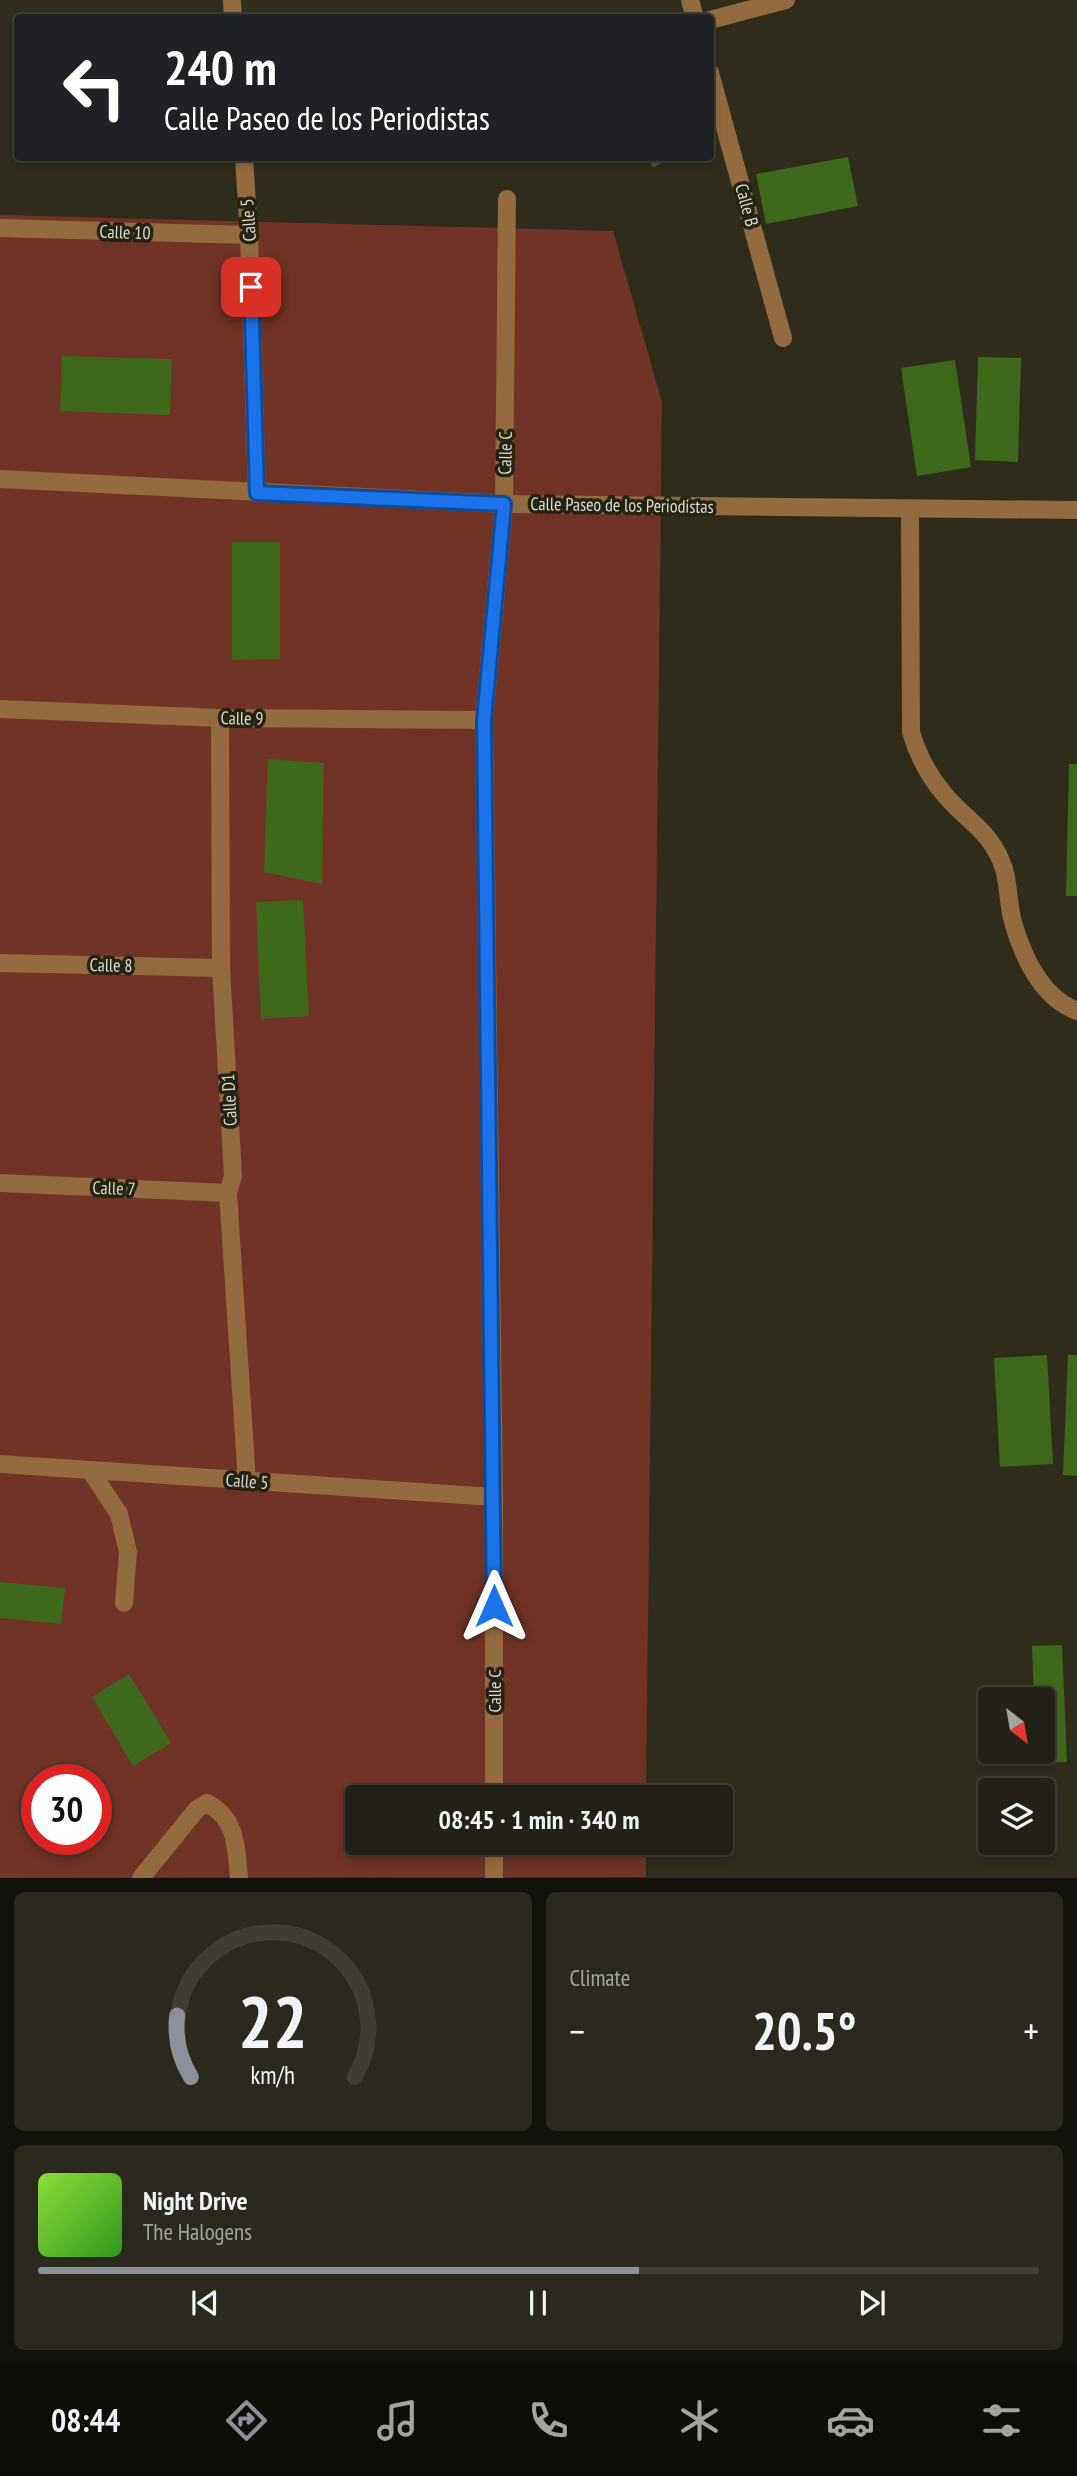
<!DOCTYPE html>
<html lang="en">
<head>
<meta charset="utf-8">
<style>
	:root { --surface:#232115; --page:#2b291e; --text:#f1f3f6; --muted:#a3a3a0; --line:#403e34; --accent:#8c9099 }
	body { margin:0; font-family:"PT Sans Narrow",sans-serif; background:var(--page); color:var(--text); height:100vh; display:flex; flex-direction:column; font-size:26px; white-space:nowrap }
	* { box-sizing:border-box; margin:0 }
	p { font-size:23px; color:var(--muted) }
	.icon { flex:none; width:38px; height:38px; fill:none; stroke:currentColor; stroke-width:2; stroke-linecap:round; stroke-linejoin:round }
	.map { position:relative; height:1878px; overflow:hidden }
	.side { display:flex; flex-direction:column; gap:14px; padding:14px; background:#13120c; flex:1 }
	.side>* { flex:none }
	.hud { position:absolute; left:14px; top:14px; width:700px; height:147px; border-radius:7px; box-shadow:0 4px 10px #0003,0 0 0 2px var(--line); background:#202124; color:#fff; overflow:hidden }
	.needle { width:46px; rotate:149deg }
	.tools { position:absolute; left:978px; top:1687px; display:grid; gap:14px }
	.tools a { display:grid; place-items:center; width:77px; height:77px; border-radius:7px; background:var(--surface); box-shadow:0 4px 10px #0003,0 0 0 2px var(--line); font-size:35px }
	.speed { position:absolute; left:21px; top:1764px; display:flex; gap:14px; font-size:35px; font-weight:700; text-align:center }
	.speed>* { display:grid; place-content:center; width:91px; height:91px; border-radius:50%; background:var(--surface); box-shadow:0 4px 10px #0003,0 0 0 2px var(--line); line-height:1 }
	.speed .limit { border:10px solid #d22; background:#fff; color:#111 }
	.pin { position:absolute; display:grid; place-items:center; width:60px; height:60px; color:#fff; margin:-30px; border-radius:14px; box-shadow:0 4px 10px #0006 }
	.me { position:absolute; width:77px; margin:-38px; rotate:0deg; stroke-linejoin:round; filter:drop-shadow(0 0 5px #0008) }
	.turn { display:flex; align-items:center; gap:24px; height:147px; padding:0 35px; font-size:32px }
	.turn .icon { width:91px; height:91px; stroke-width:2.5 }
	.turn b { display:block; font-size:49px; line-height:60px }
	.big { font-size:52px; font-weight:700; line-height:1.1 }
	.side .widget { flex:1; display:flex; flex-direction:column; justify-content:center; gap:10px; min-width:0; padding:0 24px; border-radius:10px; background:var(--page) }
	.side .dial { align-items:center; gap:0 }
	.dial svg { height:182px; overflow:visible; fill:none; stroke:var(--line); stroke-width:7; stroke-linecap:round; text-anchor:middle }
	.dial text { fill:var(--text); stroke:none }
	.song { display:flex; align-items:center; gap:21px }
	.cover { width:84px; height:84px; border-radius:10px; background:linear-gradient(135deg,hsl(90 70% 55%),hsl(110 70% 35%)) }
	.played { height:7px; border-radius:4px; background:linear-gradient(90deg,var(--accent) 60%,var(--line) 60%) }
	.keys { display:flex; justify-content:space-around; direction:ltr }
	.heat { display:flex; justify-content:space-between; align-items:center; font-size:38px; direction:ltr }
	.side .tiles { flex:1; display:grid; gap:14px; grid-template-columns:1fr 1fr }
	.widget:last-child { grid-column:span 2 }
	.trip { position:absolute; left:345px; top:1785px; width:388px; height:70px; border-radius:7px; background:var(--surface); box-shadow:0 4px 10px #0003,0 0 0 2px var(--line); font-weight:700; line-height:70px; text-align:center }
	.dock { display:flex; height:112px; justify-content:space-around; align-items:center; background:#0e0d08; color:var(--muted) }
	.dock .icon { width:49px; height:49px }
	.dock .current { color:var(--accent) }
	.dock b { font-size:32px; color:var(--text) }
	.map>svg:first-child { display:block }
	.green { fill:#703326; fill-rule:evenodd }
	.building { fill:#3e691b }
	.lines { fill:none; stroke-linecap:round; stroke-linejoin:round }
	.minor { stroke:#946b3e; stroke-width:18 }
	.route-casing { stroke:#114b97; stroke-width:18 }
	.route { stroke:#1a73e8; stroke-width:12 }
	.labels { text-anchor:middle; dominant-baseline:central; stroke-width:7; stroke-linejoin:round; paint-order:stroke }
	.street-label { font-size:18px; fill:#dbdad0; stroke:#252312 }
</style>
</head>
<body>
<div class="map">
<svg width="1077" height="1878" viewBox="0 0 1077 1878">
	<rect width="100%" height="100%" fill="#2f2c1c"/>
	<path class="green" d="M0 215 613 231 662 402 646 1797H357V1843H646V1877L0 1878ZM37 1780H96V1839H37Z"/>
	<g class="building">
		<polygon points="848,157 858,206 766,224 756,174"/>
		<polygon points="648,158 674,158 653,167"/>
		<polygon points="62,356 172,359 170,415 60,411"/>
		<polygon points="978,357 1021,358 1018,462 975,460"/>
		<polygon points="955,360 971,467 917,476 901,368"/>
		<polygon points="232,542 280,542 280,659 232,660"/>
		<polygon points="268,759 324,763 322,884 264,872"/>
		<polygon points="1069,764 1077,764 1077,896 1066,896"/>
		<polygon points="303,900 309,1016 261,1019 256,902"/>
		<polygon points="1047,1355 1053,1464 1000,1467 994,1358"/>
		<polygon points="1068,1355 1077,1355 1077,1476 1063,1475"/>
		<polygon points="0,1582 65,1588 61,1624 0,1618"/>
		<polygon points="1062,1645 1067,1762 1037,1763 1036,1752 1043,1752 1043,1699 1034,1699 1032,1646"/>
		<polygon points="129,1674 171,1743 133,1766 92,1697"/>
	</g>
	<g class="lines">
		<g class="minor">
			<polyline points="232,0 233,18"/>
			<polyline points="690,0 695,18"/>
			<polyline points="710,20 786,0"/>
			<polyline points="710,73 783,338"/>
			<polyline points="244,158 249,235 257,493"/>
			<polyline points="0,228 249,235"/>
			<polyline points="0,479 504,504 1077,510"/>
			<path d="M910 509 911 732C918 756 928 775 944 794 966 821 992 831 1004 869 1009 886 1008 905 1013 922 1023 957 1041 997 1077 1011"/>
			<polyline points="0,709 220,718 484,720"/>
			<polyline points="220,718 221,968 233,1176 228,1193 247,1481"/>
			<polyline points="0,963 221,968"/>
			<polyline points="0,1183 228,1193"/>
			<polyline points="0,1464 494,1497"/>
			<polyline points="90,1470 119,1514 128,1552 124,1603"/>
			<polyline points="494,1797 494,1497 484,720 504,504 507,199"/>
			<polyline points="494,1843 494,1878"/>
			<path d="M141 1878 197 1809 207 1803C237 1819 236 1847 239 1878"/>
		</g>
	</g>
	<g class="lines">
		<defs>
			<polyline id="route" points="251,287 257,493 504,504 484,720 494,1606"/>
		</defs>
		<use href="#route" class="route-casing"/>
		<use href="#route" class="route"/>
	</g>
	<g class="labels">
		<g class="street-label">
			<text transform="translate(747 205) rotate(75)">Calle B</text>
			<text transform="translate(248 220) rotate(-94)">Calle 5</text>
			<text transform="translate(125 232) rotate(2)">Calle 10</text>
			<text transform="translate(505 453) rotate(-89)">Calle C</text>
			<text transform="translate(622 505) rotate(1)">Calle Paseo de los Periodistas</text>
			<text transform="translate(242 718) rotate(1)">Calle 9</text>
			<text transform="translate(111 965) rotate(1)">Calle 8</text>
			<text transform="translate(229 1100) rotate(-93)">Calle D1</text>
			<text transform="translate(114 1188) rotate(2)">Calle 7</text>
			<text transform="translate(247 1481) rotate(4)">Calle 5</text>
			<text transform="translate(494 1691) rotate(-90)">Calle C</text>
		</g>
	</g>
</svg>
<div class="tools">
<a><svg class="needle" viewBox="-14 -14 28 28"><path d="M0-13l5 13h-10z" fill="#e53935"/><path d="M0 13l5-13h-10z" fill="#a3a3a0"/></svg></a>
<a><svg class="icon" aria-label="layers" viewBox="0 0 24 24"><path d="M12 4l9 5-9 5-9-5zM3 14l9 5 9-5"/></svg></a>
</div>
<div class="speed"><div class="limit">30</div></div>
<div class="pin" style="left:251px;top:287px;background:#d93025"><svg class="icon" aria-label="arrive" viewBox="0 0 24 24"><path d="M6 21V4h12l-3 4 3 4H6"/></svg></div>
<svg class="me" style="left:494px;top:1606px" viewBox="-20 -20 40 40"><path d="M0-17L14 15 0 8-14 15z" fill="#1a73e8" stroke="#fff" stroke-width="4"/></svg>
<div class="trip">08:45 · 1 min · 340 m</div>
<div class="hud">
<div class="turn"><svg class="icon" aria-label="left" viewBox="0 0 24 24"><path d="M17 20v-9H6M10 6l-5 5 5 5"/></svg><div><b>240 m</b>Calle Paseo de los Periodistas</div></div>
</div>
</div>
<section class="side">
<div class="tiles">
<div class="widget dial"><svg viewBox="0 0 100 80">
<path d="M14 69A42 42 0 1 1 86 69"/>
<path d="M14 69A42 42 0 0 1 8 42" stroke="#8c9099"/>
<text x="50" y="56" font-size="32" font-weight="700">22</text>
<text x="50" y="72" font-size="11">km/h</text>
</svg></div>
<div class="widget"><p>Climate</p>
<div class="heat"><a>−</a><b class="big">20.5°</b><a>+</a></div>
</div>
<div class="widget">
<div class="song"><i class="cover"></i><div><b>Night Drive</b><p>The Halogens</p></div></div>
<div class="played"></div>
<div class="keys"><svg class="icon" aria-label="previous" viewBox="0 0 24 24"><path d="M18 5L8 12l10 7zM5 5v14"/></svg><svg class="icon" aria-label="pause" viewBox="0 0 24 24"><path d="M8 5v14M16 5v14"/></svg><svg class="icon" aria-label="next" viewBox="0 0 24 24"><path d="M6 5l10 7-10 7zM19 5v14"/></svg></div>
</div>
</div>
</section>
<nav class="dock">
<b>08:44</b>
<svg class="icon current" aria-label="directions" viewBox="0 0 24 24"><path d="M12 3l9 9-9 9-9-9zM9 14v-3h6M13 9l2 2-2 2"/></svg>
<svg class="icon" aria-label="music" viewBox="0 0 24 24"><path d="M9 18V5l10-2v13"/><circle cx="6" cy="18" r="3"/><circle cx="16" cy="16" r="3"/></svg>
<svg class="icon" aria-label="phone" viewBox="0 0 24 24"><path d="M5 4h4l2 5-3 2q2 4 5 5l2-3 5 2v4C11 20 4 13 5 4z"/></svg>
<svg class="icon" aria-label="climate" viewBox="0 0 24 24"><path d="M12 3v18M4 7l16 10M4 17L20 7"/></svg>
<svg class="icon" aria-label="car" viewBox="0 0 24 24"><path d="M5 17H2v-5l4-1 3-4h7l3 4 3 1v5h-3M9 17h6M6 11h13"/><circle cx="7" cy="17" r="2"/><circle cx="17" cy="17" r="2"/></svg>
<svg class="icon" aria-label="filters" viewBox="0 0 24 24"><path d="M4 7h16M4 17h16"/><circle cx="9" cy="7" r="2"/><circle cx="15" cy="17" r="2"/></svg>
</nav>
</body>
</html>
